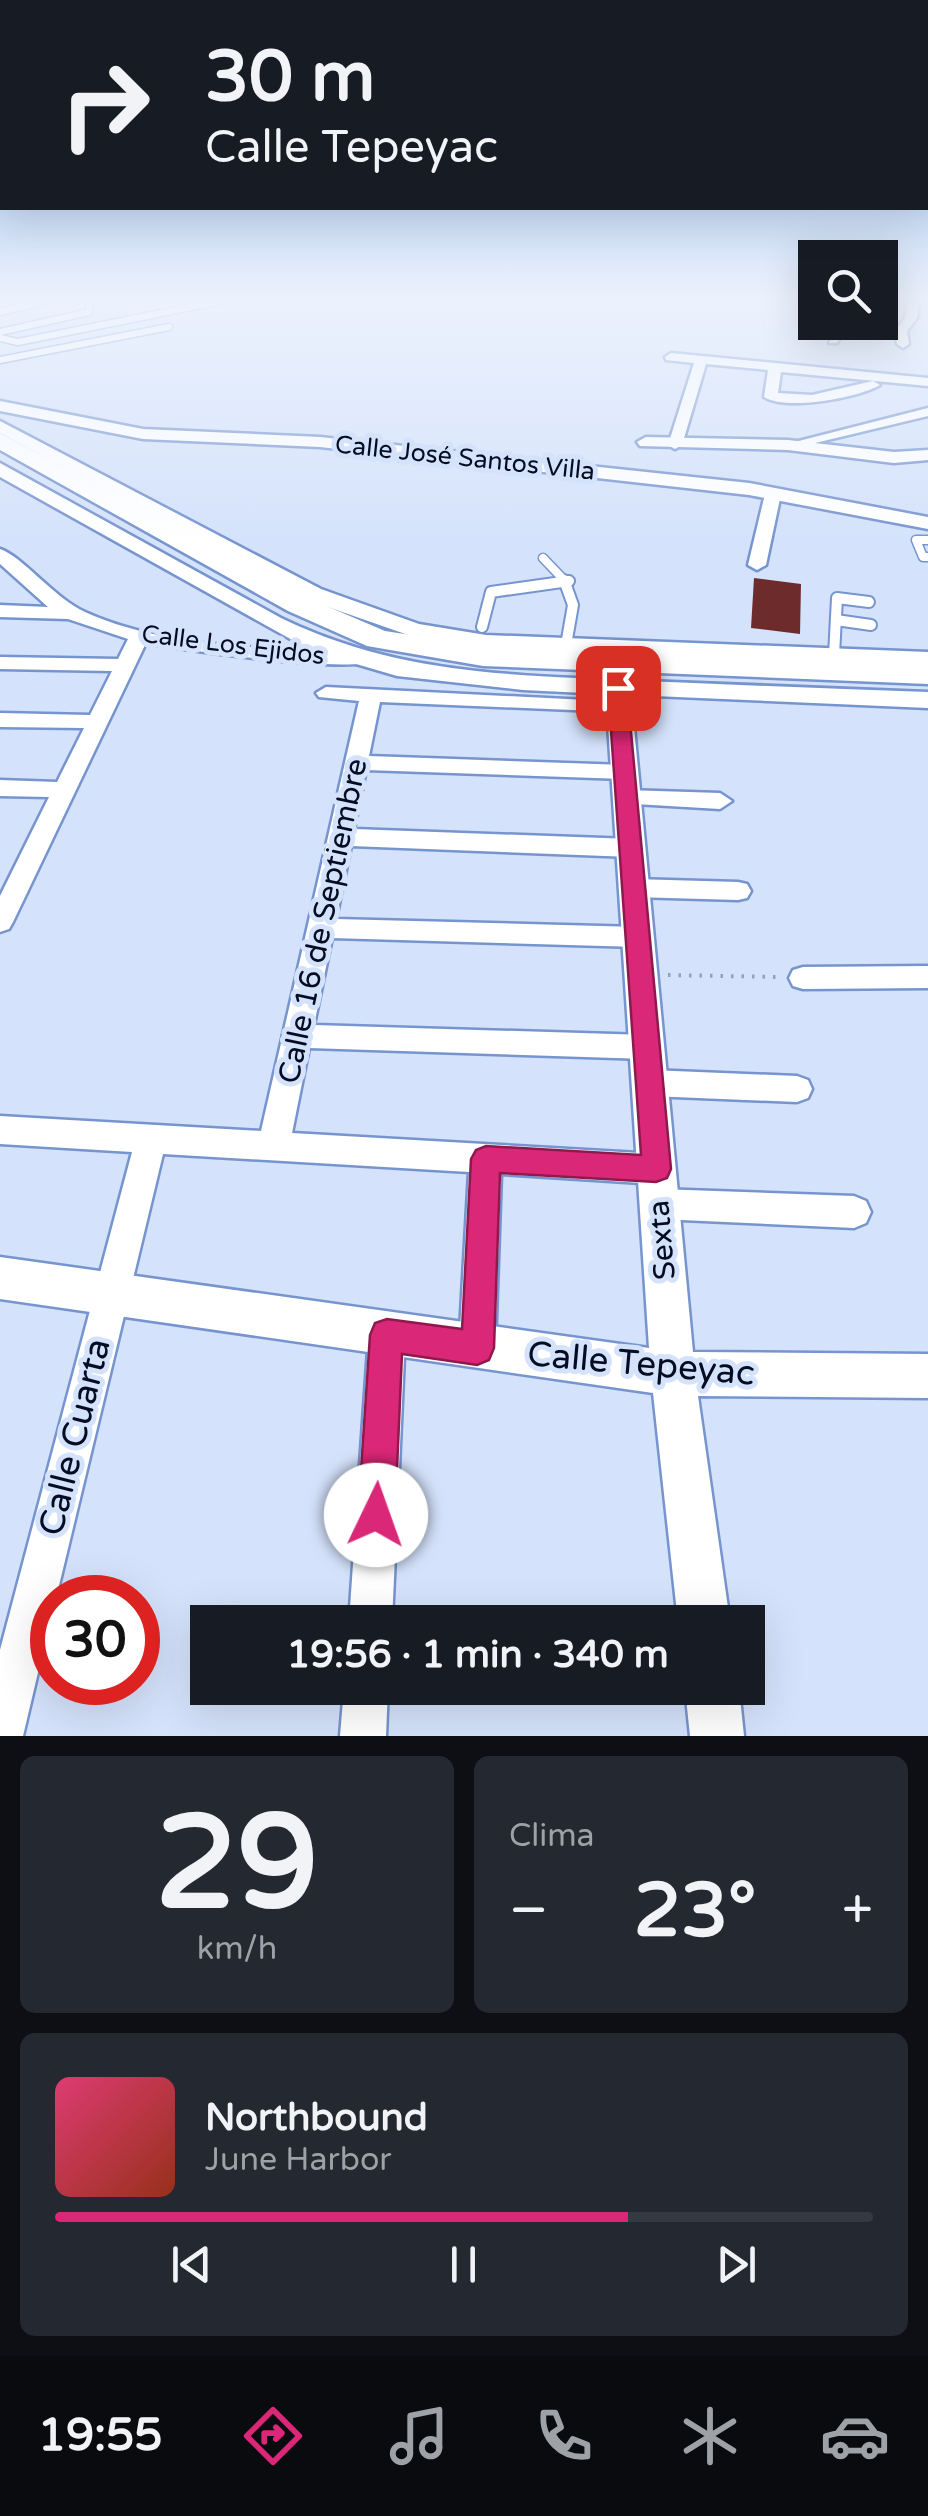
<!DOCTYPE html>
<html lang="es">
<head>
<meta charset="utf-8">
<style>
	:root { --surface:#171b24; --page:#242831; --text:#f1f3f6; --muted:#9ea1a6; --line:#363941; --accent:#db2777 }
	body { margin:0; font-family:"Varela Round",sans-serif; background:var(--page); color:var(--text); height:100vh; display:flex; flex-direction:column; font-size:38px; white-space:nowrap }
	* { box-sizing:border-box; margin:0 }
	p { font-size:32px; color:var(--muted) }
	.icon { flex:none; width:55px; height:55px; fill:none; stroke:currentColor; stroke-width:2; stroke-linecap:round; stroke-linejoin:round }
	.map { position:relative; height:1736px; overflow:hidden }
	.panel { display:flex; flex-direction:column; gap:20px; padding:20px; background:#0d0f14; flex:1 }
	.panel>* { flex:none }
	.hud { position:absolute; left:0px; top:0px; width:930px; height:210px; box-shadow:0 10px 40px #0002; background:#171b24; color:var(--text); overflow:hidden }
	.controls { position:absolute; left:798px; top:240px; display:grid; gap:20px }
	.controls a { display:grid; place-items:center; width:100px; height:100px; border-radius:0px; background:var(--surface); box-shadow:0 10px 40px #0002; font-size:50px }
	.speed { position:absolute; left:30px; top:1575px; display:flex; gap:20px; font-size:50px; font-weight:700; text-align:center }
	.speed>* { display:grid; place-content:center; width:130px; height:130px; border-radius:50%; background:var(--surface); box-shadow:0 10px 40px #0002; line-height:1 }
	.speed .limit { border:15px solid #d22; background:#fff; color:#111 }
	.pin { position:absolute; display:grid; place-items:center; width:85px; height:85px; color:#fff; margin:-42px; border-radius:20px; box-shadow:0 5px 15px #0006 }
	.me { position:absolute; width:110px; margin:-55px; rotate:3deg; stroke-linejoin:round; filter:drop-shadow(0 0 8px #0008) }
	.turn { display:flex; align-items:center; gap:35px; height:210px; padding:0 40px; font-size:45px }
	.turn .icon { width:130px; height:130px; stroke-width:2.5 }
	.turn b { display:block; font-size:70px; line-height:85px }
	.big { font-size:75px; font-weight:700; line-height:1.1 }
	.panel .card { flex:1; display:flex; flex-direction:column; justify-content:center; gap:15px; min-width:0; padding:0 35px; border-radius:15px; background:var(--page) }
	.panel .dial { align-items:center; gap:0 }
	.dial b { font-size:130px; line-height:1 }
	.song { display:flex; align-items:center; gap:30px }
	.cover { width:120px; height:120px; border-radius:15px; background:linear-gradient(135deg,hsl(340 70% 55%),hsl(10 70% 35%)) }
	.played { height:10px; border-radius:5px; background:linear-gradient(90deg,var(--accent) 70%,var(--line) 70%) }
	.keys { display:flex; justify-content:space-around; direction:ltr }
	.heat { display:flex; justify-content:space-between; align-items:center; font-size:55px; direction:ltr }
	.panel .tiles { flex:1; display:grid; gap:20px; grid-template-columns:1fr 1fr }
	.card:last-child { grid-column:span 2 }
	.trip { position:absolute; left:190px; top:1605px; width:575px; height:100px; border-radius:0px; background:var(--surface); box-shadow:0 10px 40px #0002; font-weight:700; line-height:100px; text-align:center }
	.tabs { display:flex; height:160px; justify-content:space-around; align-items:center; background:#090b0e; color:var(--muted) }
	.tabs .icon { width:70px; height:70px }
	.tabs .on { color:var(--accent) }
	.tabs b { font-size:45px; color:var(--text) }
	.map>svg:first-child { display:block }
	.building { fill:#6d2c2b }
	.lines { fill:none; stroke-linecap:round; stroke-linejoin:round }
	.service-far2-casing { stroke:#7694ce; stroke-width:9 }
	.service-far1-casing { stroke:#7694ce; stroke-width:11 }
	.service-casing { stroke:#7694ce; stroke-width:14 }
	.minor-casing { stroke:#7694ce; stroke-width:5 }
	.tertiary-casing { stroke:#7694ce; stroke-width:5 }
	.primary-casing { stroke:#7694ce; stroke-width:5 }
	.path { stroke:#95a1b9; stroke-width:4; stroke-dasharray:2.5 8; stroke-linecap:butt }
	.service-far2 { stroke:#fff; stroke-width:6 }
	.service-far1 { stroke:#fff; stroke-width:8 }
	.service { stroke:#fff; stroke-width:10 }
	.minor { fill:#fff; fill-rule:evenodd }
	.tertiary { fill:#fff; fill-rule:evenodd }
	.primary { fill:#fff; fill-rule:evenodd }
	.route { fill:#db2777; stroke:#8e194d; stroke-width:2.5 }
	.labels { text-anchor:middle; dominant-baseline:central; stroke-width:10; stroke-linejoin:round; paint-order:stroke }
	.far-street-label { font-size:25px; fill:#040c22; stroke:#d4e2fb }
	.street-label { font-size:30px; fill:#040c22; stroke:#d4e2fb }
	.near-street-label { font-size:35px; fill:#040c22; stroke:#d4e2fb }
</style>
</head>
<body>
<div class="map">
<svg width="928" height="1736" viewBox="0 0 928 1736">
	<rect width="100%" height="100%" fill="#d4e2fb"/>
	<polygon class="building" points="754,578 801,584 800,634 751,628"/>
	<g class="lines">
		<defs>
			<g id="service-far2">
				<polyline points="0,312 50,300"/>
				<polyline points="0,332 89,312 90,300"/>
				<polyline points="0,338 18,342 226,300"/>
				<polyline points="0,360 169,327"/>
			</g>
			<g id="service-far1">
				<polyline points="928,540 916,540 923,557 928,557"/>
				<polyline points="543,558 566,582"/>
				<polyline points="559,582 569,581"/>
			</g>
			<g id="service">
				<polyline points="564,580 573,605 566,645"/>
				<polyline points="836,620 871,625"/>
				<polyline points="482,627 491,592 569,581"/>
				<polyline points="834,655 837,598 869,602"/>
			</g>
			<g id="minor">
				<polygon points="908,300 920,300 917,318 907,331 909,344 903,348 897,344 895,331 905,318"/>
				<polygon points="838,322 850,322 837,343 829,343"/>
				<path d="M671 353 928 378V386L781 372 778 393 812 395 873 381 880 385C858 398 786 411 764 397L768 370 706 364 682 445 675 449 668 445 694 363 666 360 665 357Z"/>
				<polygon points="928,408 928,416 790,449 783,445"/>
				<polygon points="773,489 781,494 766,565 757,570 748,565 765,494"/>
				<path d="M0 549C22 556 54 598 85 612 169 650 273 647 364 654L374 660C357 675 178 649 146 643L13 922 9 929 0 932V896L49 797 0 796V780L57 782 84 728 0 727V713L90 715 112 671 0 669V657L118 659 128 639 68 619 0 617V605L48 607 0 564Z"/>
				<polygon points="326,687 626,702 630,706 626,710 619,712 380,702 369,756 624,765 635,772 624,779 366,770 354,829 631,839 643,848 631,857 351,846 336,919 638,927 647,930 651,937 647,944 638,947 332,938 314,1025 646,1035 656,1038 661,1047 656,1056 646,1059 309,1048 292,1133 657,1154 668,1159 673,1169 668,1179 657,1184 501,1174 495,1348 490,1361 477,1366 464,1361 459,1348 469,1172 163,1154 56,1598 52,1598 52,1613 23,1736 0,1736 0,1650 132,1152 0,1144 0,1116 261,1131 359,701 319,697 316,693"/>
				<polygon points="626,790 720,793 732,801 720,809 618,803 614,798 618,793"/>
				<polygon points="634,879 738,882 747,884 751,891 747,898 738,900 634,897 625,894 621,888 625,882"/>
				<polygon points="928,966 928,988 803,989 793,986 789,978 793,970 803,967"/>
				<polygon points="650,1070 797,1076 808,1080 812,1089 808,1098 797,1102 650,1096 639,1092 635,1083 639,1074"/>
				<polygon points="659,1189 854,1196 866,1201 871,1212 866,1223 854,1228 659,1219 647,1215 642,1204 647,1193"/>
				<polygon points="387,1317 400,1322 405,1335 392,1622 349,1622 369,1335 374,1322"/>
				<polygon points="344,1688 388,1688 386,1736 340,1736"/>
			</g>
			<g id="tertiary">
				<polygon points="0,401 143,429 320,437 749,483 928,517 928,529 749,495 320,447 143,439 0,411"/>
				<polygon points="0,421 321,589 419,624 486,635 928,652 928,666 486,649 411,636 305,599 0,433"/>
				<polygon points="646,437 788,440 894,452 928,450 928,460 894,463 788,450 640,446 637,442"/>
				<path d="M0 463 281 618C401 676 516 675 646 681 740 685 834 689 928 692V708L631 695 693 1352 928 1354V1398L698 1396 730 1622H678L653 1393 0 1299V1257L649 1348 606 694 523 690 397 676 312 651 0 477Z"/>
				<polygon points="685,1688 739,1688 744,1736 690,1736"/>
			</g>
			<polygon id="primary" points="0,433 310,599 385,631 483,646 928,664 928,684 483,666 367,646 288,611 0,450"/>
		</defs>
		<use href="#service-far2" class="service-far2-casing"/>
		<use href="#service-far1" class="service-far1-casing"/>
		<use href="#service" class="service-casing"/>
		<use href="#minor" class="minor-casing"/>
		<use href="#tertiary" class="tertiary-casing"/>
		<use href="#primary" class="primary-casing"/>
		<polyline class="path" points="668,975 779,977"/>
		<use href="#service-far2" class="service-far2"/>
		<use href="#service-far1" class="service-far1"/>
		<use href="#service" class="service"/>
		<use href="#minor" class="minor"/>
		<use href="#tertiary" class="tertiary"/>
		<use href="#primary" class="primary"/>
	</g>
	<linearGradient id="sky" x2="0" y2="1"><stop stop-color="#78a8e7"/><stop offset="0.55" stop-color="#ecf2fd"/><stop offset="1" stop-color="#ecf2fd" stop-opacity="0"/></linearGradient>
	<rect width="928" height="543" fill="url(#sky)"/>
	<polygon class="route" points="618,682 627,688 671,1169 667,1178 656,1182 500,1173 494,1348 489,1360 477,1365 402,1354 395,1515 389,1528 376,1533 363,1528 358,1515 370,1335 375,1323 387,1319 462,1329 471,1159 476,1150 486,1146 641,1155 608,688"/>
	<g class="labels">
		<g class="far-street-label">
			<text transform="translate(465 458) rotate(6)">Calle José Santos Villa</text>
			<text transform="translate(233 645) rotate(7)">Calle Los Ejidos</text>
		</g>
		<g class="street-label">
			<text transform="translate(323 921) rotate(-78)">Calle 16 de Septiembre</text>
			<text transform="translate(662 1240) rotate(-95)">Sexta</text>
		</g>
		<g class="near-street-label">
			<text transform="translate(641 1364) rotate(5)">Calle Tepeyac</text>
			<text transform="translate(75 1437) rotate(-76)">Calle Cuarta</text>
		</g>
	</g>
</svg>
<div class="controls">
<a><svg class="icon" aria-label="search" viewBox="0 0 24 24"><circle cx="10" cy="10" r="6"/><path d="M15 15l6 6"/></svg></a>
</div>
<div class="speed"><div class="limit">30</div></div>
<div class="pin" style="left:618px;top:688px;background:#d93025"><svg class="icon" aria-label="arrive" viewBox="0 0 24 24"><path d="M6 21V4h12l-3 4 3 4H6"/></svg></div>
<svg class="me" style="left:376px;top:1515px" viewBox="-20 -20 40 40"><circle r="19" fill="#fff"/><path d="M0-13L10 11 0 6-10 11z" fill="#db2777"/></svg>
<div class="trip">19:56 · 1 min · 340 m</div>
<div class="hud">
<div class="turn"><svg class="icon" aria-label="right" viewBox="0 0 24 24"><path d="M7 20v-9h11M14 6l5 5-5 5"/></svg><div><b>30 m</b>Calle Tepeyac</div></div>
</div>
</div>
<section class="panel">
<div class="tiles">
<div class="card dial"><b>29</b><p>km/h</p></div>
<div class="card"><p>Clima</p>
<div class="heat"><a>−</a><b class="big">23°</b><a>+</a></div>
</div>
<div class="card">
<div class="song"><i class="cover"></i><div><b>Northbound</b><p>June Harbor</p></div></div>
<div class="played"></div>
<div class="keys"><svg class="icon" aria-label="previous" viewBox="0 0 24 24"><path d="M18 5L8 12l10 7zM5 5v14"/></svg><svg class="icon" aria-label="pause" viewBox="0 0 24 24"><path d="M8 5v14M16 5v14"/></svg><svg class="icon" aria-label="next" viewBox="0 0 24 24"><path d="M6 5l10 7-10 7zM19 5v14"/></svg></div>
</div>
</div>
</section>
<nav class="tabs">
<b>19:55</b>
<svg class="icon on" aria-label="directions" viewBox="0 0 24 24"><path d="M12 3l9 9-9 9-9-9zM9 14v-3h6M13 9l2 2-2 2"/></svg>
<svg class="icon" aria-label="music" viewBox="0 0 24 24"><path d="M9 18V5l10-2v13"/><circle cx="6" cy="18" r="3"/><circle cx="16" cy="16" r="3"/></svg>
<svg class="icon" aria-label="phone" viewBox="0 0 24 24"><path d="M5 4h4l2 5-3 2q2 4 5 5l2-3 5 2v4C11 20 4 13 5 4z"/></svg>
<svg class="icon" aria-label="climate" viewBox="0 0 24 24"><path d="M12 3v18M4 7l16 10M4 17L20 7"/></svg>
<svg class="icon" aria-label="car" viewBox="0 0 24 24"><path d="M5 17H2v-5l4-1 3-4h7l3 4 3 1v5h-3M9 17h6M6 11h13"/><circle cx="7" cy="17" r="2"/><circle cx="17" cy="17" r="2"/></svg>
</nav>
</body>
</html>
